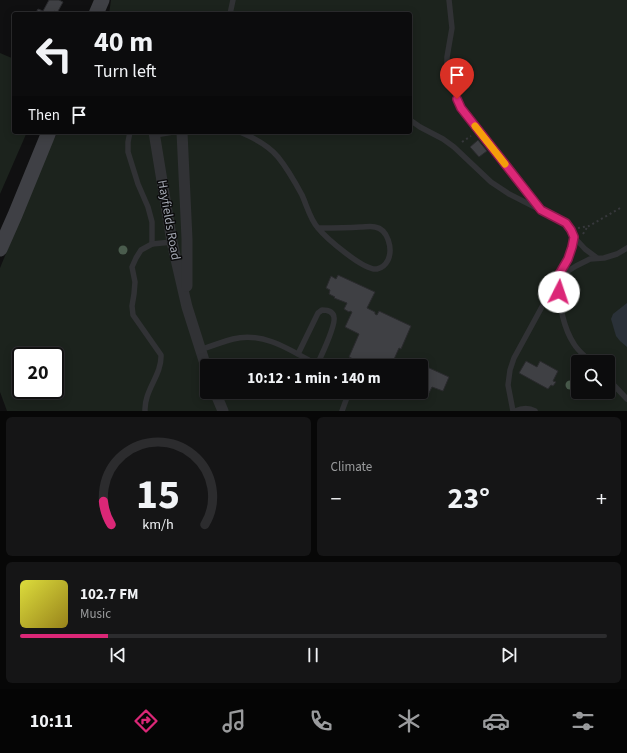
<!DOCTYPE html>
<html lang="en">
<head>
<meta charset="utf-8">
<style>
	:root { --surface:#0c0c0d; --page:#151516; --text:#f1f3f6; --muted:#9a9b9d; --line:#2c2c2e; --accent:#db2777 }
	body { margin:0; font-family:"Source Sans 3",sans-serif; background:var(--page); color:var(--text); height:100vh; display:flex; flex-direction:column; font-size:15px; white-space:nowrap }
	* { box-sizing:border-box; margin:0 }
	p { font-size:13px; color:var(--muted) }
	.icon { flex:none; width:22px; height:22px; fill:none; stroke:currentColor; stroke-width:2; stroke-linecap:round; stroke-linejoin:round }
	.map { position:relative; height:411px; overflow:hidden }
	.side { display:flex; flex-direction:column; gap:6px; padding:6px; background:#070707; flex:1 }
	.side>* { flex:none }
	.hud { position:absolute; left:12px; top:12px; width:400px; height:122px; border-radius:4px; box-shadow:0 2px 10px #0003,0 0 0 1px var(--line); background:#0c0c0d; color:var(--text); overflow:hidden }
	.controls { position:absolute; left:571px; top:355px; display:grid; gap:8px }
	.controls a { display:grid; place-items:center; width:44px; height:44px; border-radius:4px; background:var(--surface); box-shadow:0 2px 10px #0003,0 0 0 1px var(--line); font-size:20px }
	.speed { position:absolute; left:12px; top:347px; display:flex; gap:8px; font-size:20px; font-weight:700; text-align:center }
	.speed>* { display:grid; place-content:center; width:52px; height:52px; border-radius:50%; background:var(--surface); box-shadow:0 2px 10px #0003,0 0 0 1px var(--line); line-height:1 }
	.speed .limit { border:2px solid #111; border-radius:6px; background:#fff; color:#111 }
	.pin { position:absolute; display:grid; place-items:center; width:34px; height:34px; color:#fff; margin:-41px -17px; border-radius:50% 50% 50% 0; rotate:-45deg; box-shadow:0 0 4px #0007 }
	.pin .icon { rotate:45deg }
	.me { position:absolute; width:44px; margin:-22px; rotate:4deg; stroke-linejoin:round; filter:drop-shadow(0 0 3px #0008) }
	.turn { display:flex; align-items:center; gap:14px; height:84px; padding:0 16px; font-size:18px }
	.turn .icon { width:52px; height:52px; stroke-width:2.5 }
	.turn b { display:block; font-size:28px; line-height:34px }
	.then { display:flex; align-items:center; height:38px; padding:0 16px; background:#0003; gap:8px; font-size:15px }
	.big { font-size:30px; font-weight:700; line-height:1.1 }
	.side .card { flex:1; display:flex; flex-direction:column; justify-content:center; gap:6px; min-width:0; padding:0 14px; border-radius:6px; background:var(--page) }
	.side .dial { align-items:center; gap:0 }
	.dial svg { height:104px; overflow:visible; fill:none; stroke:var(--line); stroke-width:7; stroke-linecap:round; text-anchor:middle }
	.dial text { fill:var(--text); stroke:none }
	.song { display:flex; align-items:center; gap:12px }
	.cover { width:48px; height:48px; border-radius:6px; background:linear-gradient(135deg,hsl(60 70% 55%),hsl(50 70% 35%)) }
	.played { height:4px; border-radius:2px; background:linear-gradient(90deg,var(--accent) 15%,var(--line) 15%) }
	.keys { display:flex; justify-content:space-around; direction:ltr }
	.heat { display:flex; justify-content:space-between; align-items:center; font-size:22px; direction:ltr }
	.side .tiles { flex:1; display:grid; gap:6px; grid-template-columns:1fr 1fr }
	.card:last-child { grid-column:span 2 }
	.trip { position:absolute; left:200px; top:359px; width:228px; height:40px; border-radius:4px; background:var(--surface); box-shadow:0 2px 10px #0003,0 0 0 1px var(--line); font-weight:700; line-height:40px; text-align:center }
	.dock { display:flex; height:64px; justify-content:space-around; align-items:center; background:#050505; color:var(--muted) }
	.dock .icon { width:28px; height:28px }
	.dock .current { color:var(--accent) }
	.dock b { font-size:18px; color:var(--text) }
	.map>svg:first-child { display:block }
	.green { fill:#1c231d; fill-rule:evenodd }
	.water { fill:#2a3138 }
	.building { fill:#3f4044; stroke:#2a2a2d }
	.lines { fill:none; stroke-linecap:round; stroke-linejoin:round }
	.path { stroke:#37383c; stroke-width:2; stroke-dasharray:2 3; stroke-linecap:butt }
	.lane { stroke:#313235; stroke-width:5.5 }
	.street { stroke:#313235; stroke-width:11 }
	.secondary { stroke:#3f4045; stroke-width:15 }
	.tree { fill:#4a5c4d }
	.route-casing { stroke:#8e194d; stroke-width:10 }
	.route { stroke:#db2777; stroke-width:7 }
	.slow { stroke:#f59e0b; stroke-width:7 }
	.labels { text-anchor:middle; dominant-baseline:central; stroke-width:3; stroke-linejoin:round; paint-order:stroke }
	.street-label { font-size:13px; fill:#a2a6b1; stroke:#0b0b0c }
</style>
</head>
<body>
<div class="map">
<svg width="627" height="411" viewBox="0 0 627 411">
	<rect width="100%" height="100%" fill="#101011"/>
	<g class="green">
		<path d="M111 0H627V411H7L0 392V268L50 146 58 132H410V14H109ZM21 356H55V390H21ZM578 362H608V392H578ZM207 366H421V392H207Z"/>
		<polygon points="0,53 14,59 14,132 27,132 0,194"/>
	</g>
	<polygon class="water" points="627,303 627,347 620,341 616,336 611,319 613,314"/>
	<g class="building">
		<polygon points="49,0 59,0 63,2 57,13 54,11 53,14 35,14 38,9 43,11"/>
		<polygon points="478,140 487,151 479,157 470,147"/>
		<polygon points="338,275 375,292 367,308 375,312 375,314 377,315 379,311 411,326 401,349 399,348 391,366 368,366 349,357 359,334 345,327 352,312 350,311 349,312 344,309 347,303 334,298 335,297 329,294 330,290 326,288 331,276 336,279"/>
		<polygon points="526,361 537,367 540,361 558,371 553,381 556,382 553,386 551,385 548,389 519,373"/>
		<polygon points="425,366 449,377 443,391 432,387 429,393 422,390 425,383 421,381 421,374"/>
	</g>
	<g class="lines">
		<g class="path">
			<polyline points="462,142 471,136"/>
			<polyline points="578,228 589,226 622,207"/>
			<polyline points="583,234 588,226"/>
		</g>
		<g class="lane">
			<polyline points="449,0 452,28 447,57 447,69 453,89 461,108 540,208"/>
			<polyline points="230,14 233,0"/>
			<path d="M410 120 420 127 443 139 454 147 491 182 509 194 566 223C577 238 574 243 568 259L514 358 510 370 508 385 513 411"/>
			<polyline points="130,132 128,142 128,152 138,184 148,207 152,222 152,244"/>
			<path d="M240 132C252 137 269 146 278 157 287 168 295 182 302 195 307 206 310 219 318 228 326 238 364 271 377 269 382 268 386 264 388 260 393 249 388 229 375 227 371 226 365 227 360 227 346 228 332 228 318 228"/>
			<polyline points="155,135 173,132"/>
			<polyline points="574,237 585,249 597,258"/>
			<path d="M200 350C211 346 222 342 233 339 264 331 292 351 319 366"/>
			<path d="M298 354 318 313 322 310C327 310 333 311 334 317 336 326 321 356 317 365"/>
			<path d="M591 362C585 356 578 351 574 344 561 324 560 301 557 278L576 266 590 259 604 258 617 254 627 248"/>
			<polyline points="608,379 627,399"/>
			<path d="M145 411C144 390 162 375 161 355L133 315 132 306 134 294 135 282 132 267 136 258 141 250 152 244 172 242"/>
			<polyline points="342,411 349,392"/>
			<path d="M515 411C522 408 528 407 535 411"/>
		</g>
		<g class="street">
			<polyline points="154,132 172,242 187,307 207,370"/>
			<polyline points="182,132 187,239 187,286"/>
			<polyline points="215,392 223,411"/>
		</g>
		<g class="secondary">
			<polyline points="96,14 102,0"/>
			<polyline points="0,249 15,215 49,132"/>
		</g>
	</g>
	<g class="tree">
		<circle cx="123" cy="250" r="4.5"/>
		<circle cx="570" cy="385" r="4.5"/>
	</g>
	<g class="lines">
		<defs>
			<polyline id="route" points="457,99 461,108 541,210 566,223 571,230 574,237 572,247 568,259 557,278 559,292"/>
		</defs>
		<use href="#route" class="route-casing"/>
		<use href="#route" class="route"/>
		<polyline class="slow" points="475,126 505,164"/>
	</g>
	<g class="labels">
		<g class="street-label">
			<text transform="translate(169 220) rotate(80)">Hayfields Road</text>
		</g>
	</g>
</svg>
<div class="controls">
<a><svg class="icon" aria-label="search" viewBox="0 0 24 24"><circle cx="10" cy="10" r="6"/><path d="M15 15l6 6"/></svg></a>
</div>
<div class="speed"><div class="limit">20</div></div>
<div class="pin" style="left:457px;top:99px;background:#d93025"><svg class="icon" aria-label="arrive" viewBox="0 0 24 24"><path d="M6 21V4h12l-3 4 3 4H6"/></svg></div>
<svg class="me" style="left:559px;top:292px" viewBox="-20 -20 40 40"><circle r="19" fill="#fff"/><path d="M0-13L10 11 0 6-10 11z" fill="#db2777"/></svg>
<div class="trip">10:12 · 1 min · 140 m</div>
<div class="hud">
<div class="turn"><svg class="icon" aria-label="left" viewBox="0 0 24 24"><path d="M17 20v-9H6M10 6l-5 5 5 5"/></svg><div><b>40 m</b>Turn left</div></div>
<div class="then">Then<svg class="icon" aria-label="arrive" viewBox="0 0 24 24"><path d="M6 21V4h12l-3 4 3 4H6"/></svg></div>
</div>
</div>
<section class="side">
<div class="tiles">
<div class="card dial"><svg viewBox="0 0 100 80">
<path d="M14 69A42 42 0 1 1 86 69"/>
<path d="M14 69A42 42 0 0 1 8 51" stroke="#db2777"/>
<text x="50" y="56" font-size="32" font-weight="700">15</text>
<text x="50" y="72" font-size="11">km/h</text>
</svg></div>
<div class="card"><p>Climate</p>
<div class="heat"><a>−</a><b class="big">23°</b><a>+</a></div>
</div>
<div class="card">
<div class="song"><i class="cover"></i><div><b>102.7 FM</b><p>Music</p></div></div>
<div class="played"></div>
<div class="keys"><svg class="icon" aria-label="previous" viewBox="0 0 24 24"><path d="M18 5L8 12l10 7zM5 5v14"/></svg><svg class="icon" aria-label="pause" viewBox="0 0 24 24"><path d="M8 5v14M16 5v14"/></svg><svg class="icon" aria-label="next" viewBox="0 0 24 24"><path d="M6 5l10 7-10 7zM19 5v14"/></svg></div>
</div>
</div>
</section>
<nav class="dock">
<b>10:11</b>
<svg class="icon current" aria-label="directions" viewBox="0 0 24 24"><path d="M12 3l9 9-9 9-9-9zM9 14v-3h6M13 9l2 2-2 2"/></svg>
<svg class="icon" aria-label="music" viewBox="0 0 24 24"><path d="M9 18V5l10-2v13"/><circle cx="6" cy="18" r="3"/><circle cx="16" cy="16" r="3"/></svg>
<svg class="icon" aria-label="phone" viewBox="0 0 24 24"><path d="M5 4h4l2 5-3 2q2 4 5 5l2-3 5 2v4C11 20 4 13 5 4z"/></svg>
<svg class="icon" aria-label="climate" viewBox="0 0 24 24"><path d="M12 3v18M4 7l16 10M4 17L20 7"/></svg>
<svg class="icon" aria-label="car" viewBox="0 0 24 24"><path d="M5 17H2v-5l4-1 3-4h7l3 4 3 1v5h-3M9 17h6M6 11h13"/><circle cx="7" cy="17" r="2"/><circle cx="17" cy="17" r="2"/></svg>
<svg class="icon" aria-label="filters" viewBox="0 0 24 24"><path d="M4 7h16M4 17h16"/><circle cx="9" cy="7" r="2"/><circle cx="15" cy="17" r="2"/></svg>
</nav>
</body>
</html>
